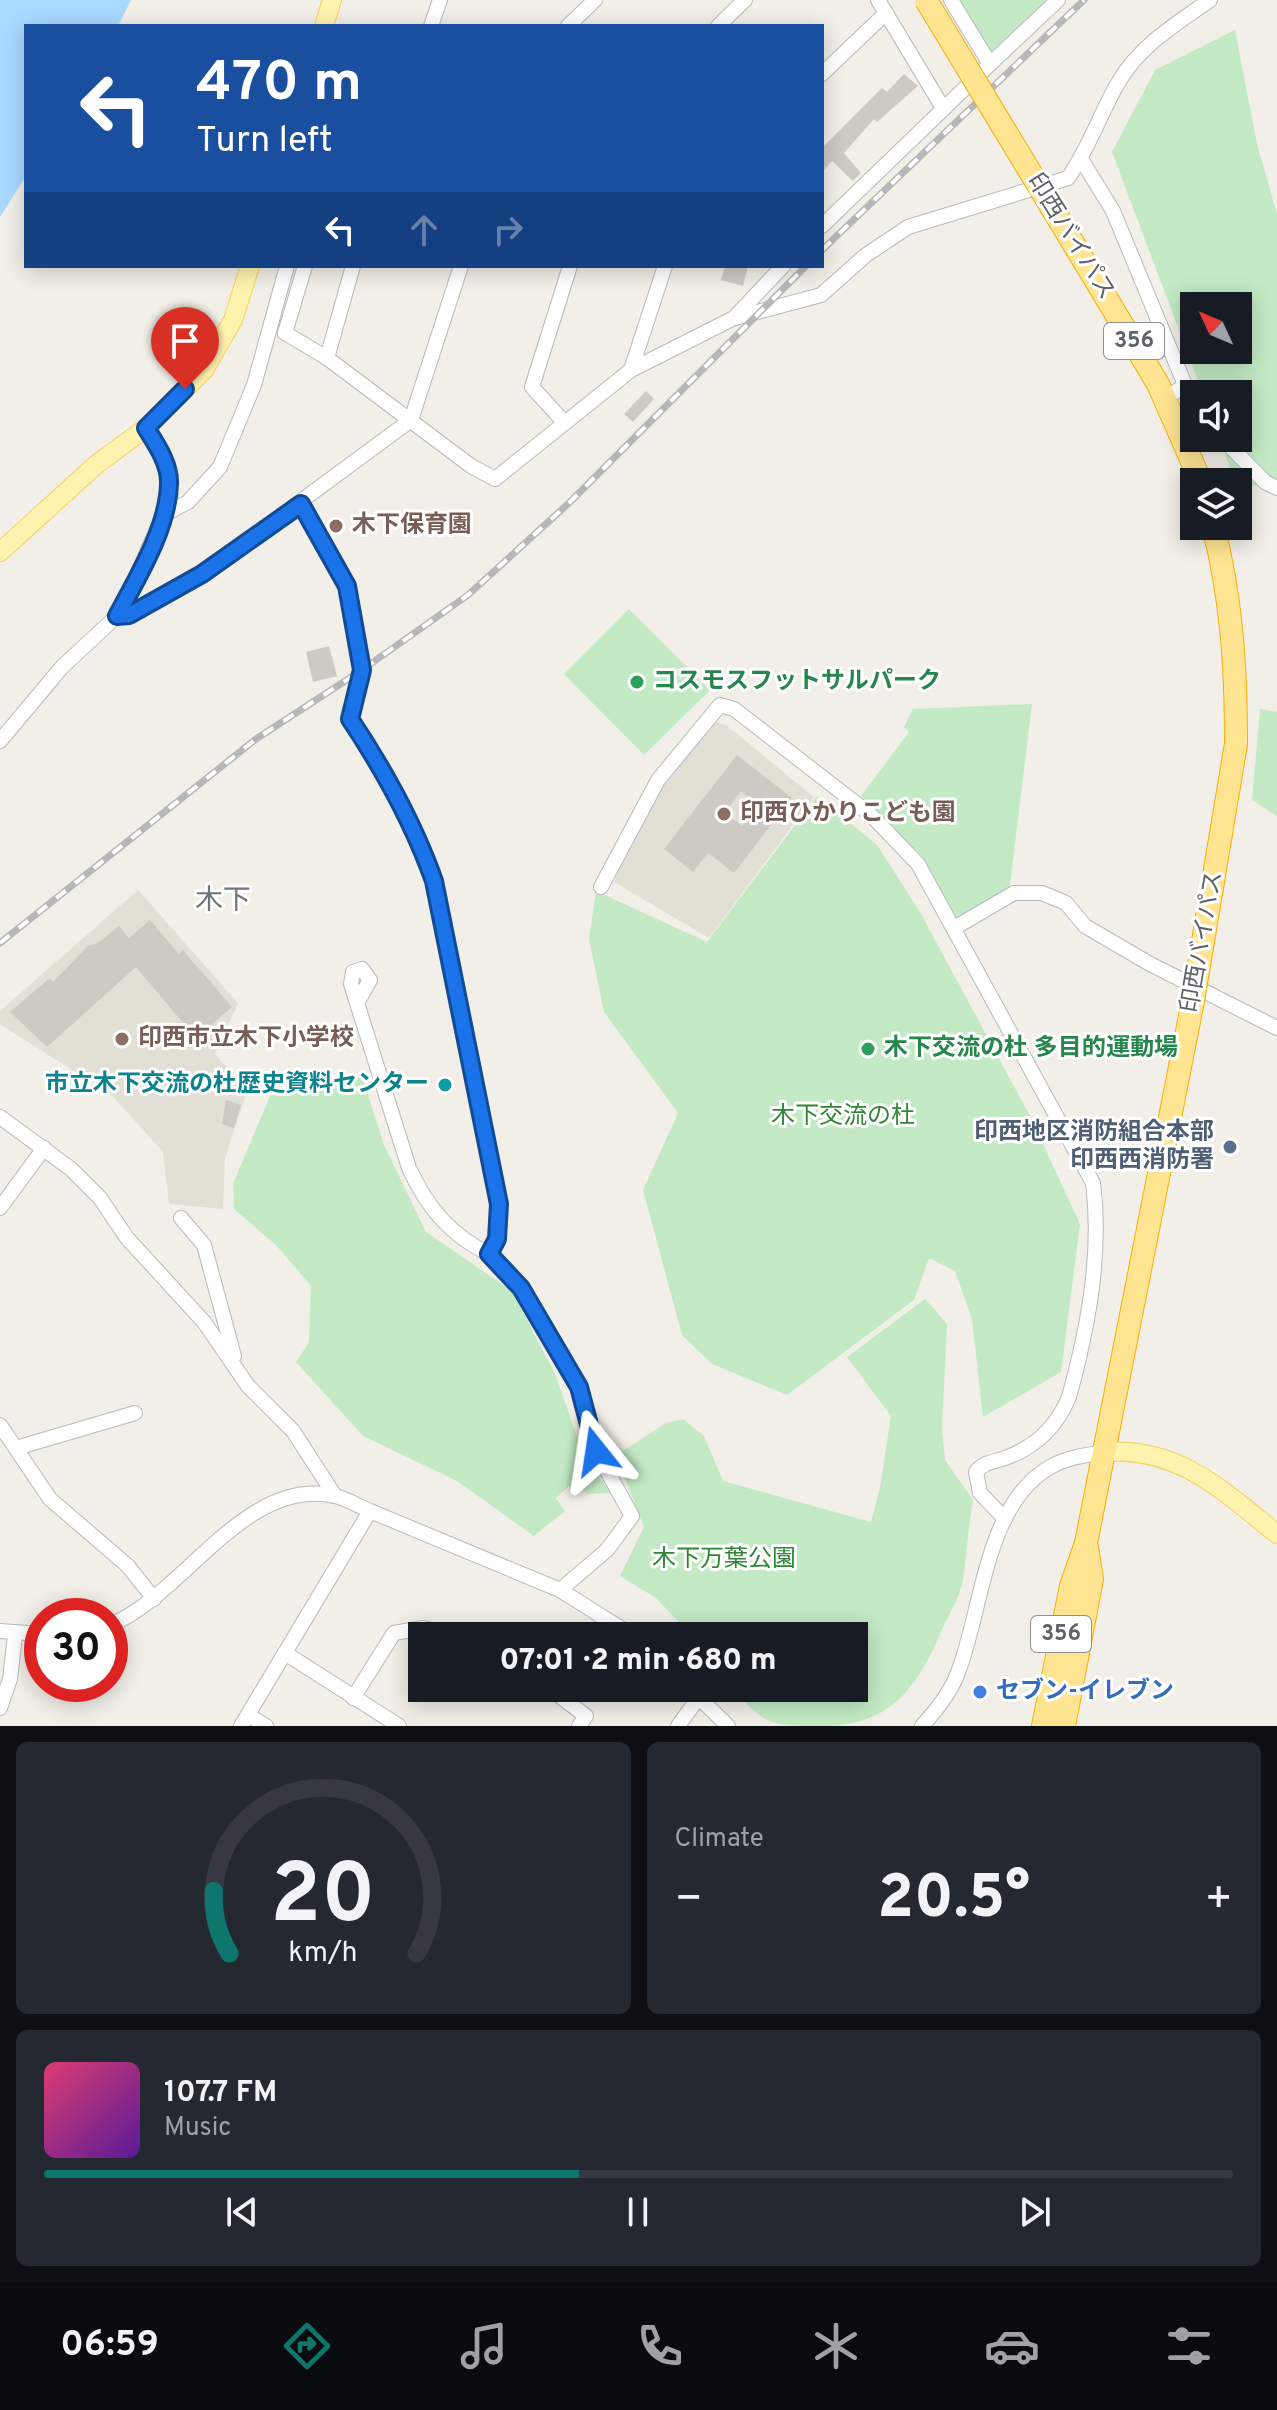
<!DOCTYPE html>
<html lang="en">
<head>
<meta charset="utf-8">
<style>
	:root { --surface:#171b24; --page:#242831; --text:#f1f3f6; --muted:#9ea1a6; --line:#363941; --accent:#0f766e }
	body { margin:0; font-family:Overpass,"Noto Sans JP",sans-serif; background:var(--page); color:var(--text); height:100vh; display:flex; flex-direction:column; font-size:30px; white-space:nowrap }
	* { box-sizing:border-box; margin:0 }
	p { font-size:26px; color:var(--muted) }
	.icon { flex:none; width:44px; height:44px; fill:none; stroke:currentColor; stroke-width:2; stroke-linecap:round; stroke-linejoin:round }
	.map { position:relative; height:1726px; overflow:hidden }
	.details { display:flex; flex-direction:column; gap:16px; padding:16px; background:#0d0f14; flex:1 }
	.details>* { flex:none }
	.hud { position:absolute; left:24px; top:24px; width:800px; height:244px; border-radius:0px; box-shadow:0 4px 20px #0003; background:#1a4fa0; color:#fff; overflow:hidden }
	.needle { width:52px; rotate:314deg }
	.buttons { position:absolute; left:1180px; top:292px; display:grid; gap:16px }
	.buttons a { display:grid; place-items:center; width:72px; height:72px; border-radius:0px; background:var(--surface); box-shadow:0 4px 20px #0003; font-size:40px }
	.speed { position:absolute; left:24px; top:1598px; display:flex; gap:16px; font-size:40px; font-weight:700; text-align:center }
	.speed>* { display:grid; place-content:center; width:104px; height:104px; border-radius:50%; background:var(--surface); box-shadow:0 4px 20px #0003; line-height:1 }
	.speed .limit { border:12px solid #d22; background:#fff; color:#111 }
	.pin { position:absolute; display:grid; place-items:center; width:68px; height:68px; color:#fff; margin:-82px -34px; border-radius:50% 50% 50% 0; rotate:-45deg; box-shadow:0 0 8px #0007 }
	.pin .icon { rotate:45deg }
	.me { position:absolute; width:88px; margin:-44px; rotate:345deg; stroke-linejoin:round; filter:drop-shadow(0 0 6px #0008) }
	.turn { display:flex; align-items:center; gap:28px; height:168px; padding:0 40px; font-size:36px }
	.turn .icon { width:104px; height:104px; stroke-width:2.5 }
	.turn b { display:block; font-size:56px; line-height:68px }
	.lanes { display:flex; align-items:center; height:76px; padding:0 40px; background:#0003; justify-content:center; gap:40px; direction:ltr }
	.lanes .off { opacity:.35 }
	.big { font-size:60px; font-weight:800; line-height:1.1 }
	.details .tile { flex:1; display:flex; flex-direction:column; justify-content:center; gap:12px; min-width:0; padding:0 28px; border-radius:12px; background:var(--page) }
	.details .dial { align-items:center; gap:0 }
	.dial svg { height:208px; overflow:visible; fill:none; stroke:var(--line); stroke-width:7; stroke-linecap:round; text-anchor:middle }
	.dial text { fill:var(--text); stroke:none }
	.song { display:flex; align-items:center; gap:24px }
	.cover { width:96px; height:96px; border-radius:12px; background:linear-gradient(135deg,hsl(340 70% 55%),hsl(270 70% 35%)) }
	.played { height:8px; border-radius:4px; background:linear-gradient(90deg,var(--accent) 45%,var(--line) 45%) }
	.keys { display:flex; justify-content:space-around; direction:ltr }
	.heat { display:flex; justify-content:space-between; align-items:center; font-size:44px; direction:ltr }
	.details .tiles { flex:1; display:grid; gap:16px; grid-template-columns:1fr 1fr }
	.tile:last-child { grid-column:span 2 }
	.trip { position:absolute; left:408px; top:1622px; width:460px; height:80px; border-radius:0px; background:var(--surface); box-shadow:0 4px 20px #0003; font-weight:800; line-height:80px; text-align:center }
	.tab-bar { display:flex; height:128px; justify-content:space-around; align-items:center; background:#090b0e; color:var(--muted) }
	.tab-bar .icon { width:56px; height:56px }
	.tab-bar .current { color:var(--accent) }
	.tab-bar b { font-size:36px; color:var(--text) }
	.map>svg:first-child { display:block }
	.education { fill:#e2dfd5 }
	.green { fill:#c3eac4; fill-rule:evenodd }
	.water { fill:#aad9ff }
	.building { fill:#cdcac4; fill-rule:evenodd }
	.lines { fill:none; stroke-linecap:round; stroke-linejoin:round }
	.minor-casing { stroke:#b7babe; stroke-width:16 }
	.major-casing { stroke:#facf58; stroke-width:20 }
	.highway-casing { stroke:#f9ae00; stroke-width:24 }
	.minor { stroke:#fff; stroke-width:14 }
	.major { stroke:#fff3af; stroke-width:18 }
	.highway { stroke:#ffe491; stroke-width:22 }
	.rail-casing { stroke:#b6b7b8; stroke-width:7 }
	.rail { stroke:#fff; stroke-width:4; stroke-dasharray:12; stroke-linecap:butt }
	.highway-bridge-casing { stroke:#f9ae00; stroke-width:24; stroke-linecap:butt }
	.highway-bridge { stroke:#ffe491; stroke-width:22 }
	.route-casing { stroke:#114b97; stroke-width:20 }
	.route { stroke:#1a73e8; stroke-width:14 }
	.education-dot { fill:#8d6e63; stroke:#fff; stroke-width:3 }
	.leisure-dot { fill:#2e9e5b; stroke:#fff; stroke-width:3 }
	.culture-dot { fill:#0f9aa8; stroke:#fff; stroke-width:3 }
	.service-dot { fill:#5c6f8a; stroke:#fff; stroke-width:3 }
	.shop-dot { fill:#3f7fe0; stroke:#fff; stroke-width:3 }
	.labels { text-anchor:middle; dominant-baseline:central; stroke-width:6; stroke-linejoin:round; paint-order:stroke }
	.shield { fill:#fff; stroke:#8e9295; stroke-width:2 }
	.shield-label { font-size:22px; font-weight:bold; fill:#5e6368 }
	.street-label { font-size:24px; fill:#5e6368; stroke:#fff }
	.education-label { font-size:24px; font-weight:bold; fill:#785e54; stroke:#fff; text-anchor:start }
	.leisure-label { font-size:24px; font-weight:bold; fill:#27864d; stroke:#fff; text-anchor:start }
	.culture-label { font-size:24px; font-weight:bold; fill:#0d838f; stroke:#fff; text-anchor:end }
	.park-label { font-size:24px; fill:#308635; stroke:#fff }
	.service-label { font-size:24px; font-weight:bold; fill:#4e5e75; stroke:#fff; text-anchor:end }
	.shop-label { font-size:24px; font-weight:bold; fill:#366cbe; stroke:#fff; text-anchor:start }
	.quarter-label { font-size:28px; fill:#6f757b; stroke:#fff }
</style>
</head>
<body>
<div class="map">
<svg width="1277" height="1726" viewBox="0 0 1277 1726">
	<rect width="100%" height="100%" fill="#f1efe7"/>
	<g class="education">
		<polygon points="714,721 726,725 814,797 709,938 614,882 637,831 674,769"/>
		<polygon points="138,890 238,1003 215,1054 247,1091 225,1158 223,1209 169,1204 163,1152 99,1081 83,1077 0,1024 0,1011"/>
	</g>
	<g class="green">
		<polygon points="956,0 1047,0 991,52"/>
		<path d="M1235 30 1257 144 1277 214V490L1235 481 1219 438H1238V394H1203L1112 152 1155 70ZM1194 306H1238V350H1194Z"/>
		<polygon points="629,609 710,690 644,755 564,674"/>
		<polygon points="1032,704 1010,885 1006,895 956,917 923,857 861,796 909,732 904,727 913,709"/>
		<polygon points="1260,709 1277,712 1277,816 1252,800"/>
		<polygon points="817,796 877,845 920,912 1030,1116 1080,1224 1061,1372 983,1417 972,1319 955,1271 929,1258 914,1300 787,1395 712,1364 682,1335 643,1190 678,1113 604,1012 589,939 596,891 707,942"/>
		<polygon points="362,1076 384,1145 426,1232 512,1291 555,1374 587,1464 613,1493 587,1494 575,1481 556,1498 565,1511 534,1536 457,1481 363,1436 296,1362 309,1342 311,1286 276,1245 234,1209 233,1184 270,1096"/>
		<path d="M925 1299 947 1324 942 1427 945 1460 973 1500C968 1527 967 1553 963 1580 960 1595 951 1611 944 1625 919 1684 894 1726 822 1726 774 1726 764 1726 733 1688H854V1636H692L656 1598 620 1576 644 1527 624 1476 621 1452 666 1423 683 1419 704 1436 723 1481 871 1522 880 1488 891 1416 847 1357Z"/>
	</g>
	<polygon class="water" points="0,0 131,0 118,26 26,26 26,176 0,217"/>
	<g class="building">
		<polygon points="904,74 918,86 877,122 874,119 844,153 861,173 853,181 832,161 822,172 822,148 882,88 887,92"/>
		<polygon points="725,266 748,266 743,286 721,280"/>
		<polygon points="646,391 654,399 633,422 624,414"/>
		<polygon points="329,646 337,676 313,682 306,652"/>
		<path d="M737 755 792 798 734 873 708 853 693 872 664 849ZM741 791 759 805 742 826 725 813Z"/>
		<polygon points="150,920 179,954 183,950 232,1007 196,1038 136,967 47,1047 10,1012 50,978 53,982 88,946 98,943 119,926 129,938"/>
		<polygon points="226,1100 241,1105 234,1128 222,1124"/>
	</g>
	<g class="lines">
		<defs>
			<g id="minor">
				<polyline points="878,0 943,108"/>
				<polyline points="951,0 990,64 1058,0"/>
				<polyline points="431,26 440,0"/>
				<polyline points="568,26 595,0"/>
				<polyline points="718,26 745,0"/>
				<polyline points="822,74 886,13"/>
				<polyline points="1081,159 1113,211 1185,385 1165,399"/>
				<polyline points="822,226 990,64"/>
				<polyline points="305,266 285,333 327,358 471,466 495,479 631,370 734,318 783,266"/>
				<path d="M735 318 821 295 866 255 908 227 1068 178C1089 148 1100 114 1118 83 1139 46 1176 24 1210 0"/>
				<polyline points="327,358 353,266"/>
				<polyline points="631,370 665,266"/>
				<polyline points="1185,385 1194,399"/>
				<polyline points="564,422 532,387 570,266"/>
				<polyline points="1222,438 1265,482 1277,488"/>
				<path d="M301 504 347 586 362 670 350 719C384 770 413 822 434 881L499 1204 497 1239 489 1254 521 1288 579 1387 596 1451 632 1516 607 1550 560 1590"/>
				<polyline points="163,515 188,502 220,467 254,385 287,266"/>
				<polyline points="117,616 129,615 202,574 411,420 461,266"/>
				<polyline points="0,741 62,667 117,616 132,587 163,515 169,483 165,462 146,428"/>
				<path d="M601 887 658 780 720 705 734 709 871 815 918 864 1093 1183C1102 1254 1088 1328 1069 1397 1057 1426 1036 1447 1005 1458 993 1462 984 1462 976 1472L980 1493 1005 1519"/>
				<polyline points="954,928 1014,893 1042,893 1066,903 1085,926 1150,964 1277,1028"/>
				<path d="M357 1003 370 980 362 969 353 972 351 984 409 1168C427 1207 450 1235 489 1254"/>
				<polyline points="0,1117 71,1169 100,1198 127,1238 204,1322 248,1386 293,1431 335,1496"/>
				<polyline points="0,1208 44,1148"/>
				<polyline points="181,1218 204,1245 234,1356"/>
				<polyline points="0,1425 50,1499 128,1566 154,1599"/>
				<polyline points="16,1448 135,1413"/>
				<polyline points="370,1511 560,1590 633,1636"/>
				<path d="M110 1625C183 1596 246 1475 335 1496 347 1499 359 1506 370 1511L241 1726"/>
				<polyline points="0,1631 42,1634"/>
				<polyline points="285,1653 399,1726"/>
				<polyline points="549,1688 586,1716 579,1726"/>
				<polyline points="689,1688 728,1726"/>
				<polyline points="353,1698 394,1633 423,1628 458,1636"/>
				<polyline points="0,1708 10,1679 15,1635"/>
				<polyline points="248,1715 266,1726"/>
				<polyline points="678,1726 699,1697"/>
				<path d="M922 1726C936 1710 949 1695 957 1675 983 1611 984 1503 1052 1466 1069 1457 1086 1455 1105 1452"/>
			</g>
			<g id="major">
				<polyline points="324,26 332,0"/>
				<polyline points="0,552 97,464 146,428 204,370 233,320 250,266"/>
				<path d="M1105 1452C1179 1447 1222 1490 1277 1534"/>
			</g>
			<g id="highway">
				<polyline points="1052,208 1158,384 1201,482"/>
				<path d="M1213 526C1232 599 1236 669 1236 744"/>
				<polyline points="1043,1726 1071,1586 1086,1543 1193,1001"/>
				<polyline points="1064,1726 1092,1579 1087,1548"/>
			</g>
		</defs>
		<use href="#minor" class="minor-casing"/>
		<use href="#major" class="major-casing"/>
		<use href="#highway" class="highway-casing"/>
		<use href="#minor" class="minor"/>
		<use href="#major" class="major"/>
		<use href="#highway" class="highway"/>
		<defs>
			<g id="rail">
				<polyline points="822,250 1084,0"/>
				<polyline points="0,943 256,739 362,670 468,595 569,503 806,266"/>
			</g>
		</defs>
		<use href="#rail" class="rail-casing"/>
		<use href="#rail" class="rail"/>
		<defs>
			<g id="highway-bridge">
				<polyline points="926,0 1052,208"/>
				<polyline points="1193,1001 1236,744"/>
			</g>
		</defs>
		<use href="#highway-bridge" class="highway-bridge-casing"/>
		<use href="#highway-bridge" class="highway-bridge"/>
	</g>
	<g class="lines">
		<defs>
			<path id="route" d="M185 389 146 428C156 444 170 464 169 484 168 528 137 578 117 616L129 615 202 574 301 504 347 586 362 670 350 719C384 770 413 822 434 881L499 1204 497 1239 489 1254 521 1288 579 1387 596 1451"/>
		</defs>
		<use href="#route" class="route-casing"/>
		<use href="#route" class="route"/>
	</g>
	<g class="education-dot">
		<circle cx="336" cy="526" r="8"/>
		<circle cx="724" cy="814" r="8"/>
		<circle cx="122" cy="1039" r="8"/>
	</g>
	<g class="leisure-dot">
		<circle cx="637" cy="682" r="8"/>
		<circle cx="868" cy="1049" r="8"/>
	</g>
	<circle class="culture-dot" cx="445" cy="1085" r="8"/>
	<circle class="service-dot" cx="1230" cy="1147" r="8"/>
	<circle class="shop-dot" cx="980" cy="1692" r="8"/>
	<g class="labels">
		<g class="shield">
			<rect x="1104" y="323" width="60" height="36" rx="6"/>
			<rect x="1031" y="1616" width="60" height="36" rx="6"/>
		</g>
		<g class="shield-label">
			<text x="1134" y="341">356</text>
			<text x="1061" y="1634">356</text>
		</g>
		<g class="street-label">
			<text transform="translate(1070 237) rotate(58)">印西バイパス</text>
			<text transform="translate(1203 942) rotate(-80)">印西バイパス</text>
		</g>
		<g class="education-label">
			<text x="352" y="526">木下保育園</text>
			<text x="740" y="814">印西ひかりこども園</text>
			<text x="138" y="1039">印西市立木下小学校</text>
		</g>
		<g class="leisure-label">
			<text x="653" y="682">コスモスフットサルパーク</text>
			<text x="884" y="1049">木下交流の杜 多目的運動場</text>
		</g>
		<g class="culture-label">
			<text x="429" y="1085">市立木下交流の杜歴史資料センター</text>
		</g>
		<g class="park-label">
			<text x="843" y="1117">木下交流の杜</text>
			<text x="724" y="1560">木下万葉公園</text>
		</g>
		<g class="service-label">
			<text x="1214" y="1133">印西地区消防組合本部<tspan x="1214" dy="28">印西西消防署</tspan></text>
		</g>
		<g class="shop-label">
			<text x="996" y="1692">セブン-イレブン</text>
		</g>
		<g class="quarter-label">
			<text x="223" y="902">木下</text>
		</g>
	</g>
</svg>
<div class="buttons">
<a><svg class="needle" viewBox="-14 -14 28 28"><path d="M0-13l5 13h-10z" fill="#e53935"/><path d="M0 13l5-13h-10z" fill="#9ea1a6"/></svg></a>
<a><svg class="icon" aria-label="sound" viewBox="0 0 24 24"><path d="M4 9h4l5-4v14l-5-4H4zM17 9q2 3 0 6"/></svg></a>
<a><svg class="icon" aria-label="layers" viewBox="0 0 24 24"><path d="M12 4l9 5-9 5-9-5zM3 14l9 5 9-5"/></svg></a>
</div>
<div class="speed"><div class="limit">30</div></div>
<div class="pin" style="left:185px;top:389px;background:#d93025"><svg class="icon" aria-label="arrive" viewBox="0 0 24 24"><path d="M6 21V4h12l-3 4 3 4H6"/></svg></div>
<svg class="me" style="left:596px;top:1451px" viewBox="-20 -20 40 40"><path d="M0-17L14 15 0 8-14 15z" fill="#1a73e8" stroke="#fff" stroke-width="4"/></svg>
<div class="trip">07:01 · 2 min · 680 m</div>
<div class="hud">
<div class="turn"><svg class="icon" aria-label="left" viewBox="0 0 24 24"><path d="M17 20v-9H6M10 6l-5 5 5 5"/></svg><div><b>470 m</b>Turn left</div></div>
<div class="lanes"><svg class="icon" aria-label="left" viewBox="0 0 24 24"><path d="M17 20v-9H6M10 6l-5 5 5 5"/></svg><svg class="icon off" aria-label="ahead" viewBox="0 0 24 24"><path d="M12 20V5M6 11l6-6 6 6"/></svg><svg class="icon off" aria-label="right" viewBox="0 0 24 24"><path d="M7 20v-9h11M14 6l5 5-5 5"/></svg></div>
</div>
</div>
<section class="details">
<div class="tiles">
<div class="tile dial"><svg viewBox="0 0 100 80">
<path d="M14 69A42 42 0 1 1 86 69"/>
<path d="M14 69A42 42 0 0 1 8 45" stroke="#0f766e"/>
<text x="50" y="56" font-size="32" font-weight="700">20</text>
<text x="50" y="72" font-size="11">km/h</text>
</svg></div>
<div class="tile"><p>Climate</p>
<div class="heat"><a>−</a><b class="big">20.5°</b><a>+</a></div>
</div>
<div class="tile">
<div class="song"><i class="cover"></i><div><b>107.7 FM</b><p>Music</p></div></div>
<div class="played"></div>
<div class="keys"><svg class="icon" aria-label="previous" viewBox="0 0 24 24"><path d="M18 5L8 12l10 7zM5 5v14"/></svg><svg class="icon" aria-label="pause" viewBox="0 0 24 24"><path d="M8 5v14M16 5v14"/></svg><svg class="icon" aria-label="next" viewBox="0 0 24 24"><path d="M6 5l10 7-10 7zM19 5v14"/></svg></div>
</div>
</div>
</section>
<nav class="tab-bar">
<b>06:59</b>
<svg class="icon current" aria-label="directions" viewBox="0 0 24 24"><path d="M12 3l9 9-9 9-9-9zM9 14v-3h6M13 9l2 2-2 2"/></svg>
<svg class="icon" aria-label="music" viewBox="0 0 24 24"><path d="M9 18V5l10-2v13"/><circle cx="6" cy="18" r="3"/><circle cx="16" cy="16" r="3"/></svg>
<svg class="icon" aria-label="phone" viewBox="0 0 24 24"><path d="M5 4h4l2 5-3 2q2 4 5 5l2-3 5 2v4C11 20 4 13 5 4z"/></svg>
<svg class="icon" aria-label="climate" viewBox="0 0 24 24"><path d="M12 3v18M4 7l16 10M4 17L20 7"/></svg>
<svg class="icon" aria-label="car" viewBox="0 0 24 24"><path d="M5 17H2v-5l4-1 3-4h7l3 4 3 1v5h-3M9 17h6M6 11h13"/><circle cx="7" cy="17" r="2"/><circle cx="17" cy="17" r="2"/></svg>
<svg class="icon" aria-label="filters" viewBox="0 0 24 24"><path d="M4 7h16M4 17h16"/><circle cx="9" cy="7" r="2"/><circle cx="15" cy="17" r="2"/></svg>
</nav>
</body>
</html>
